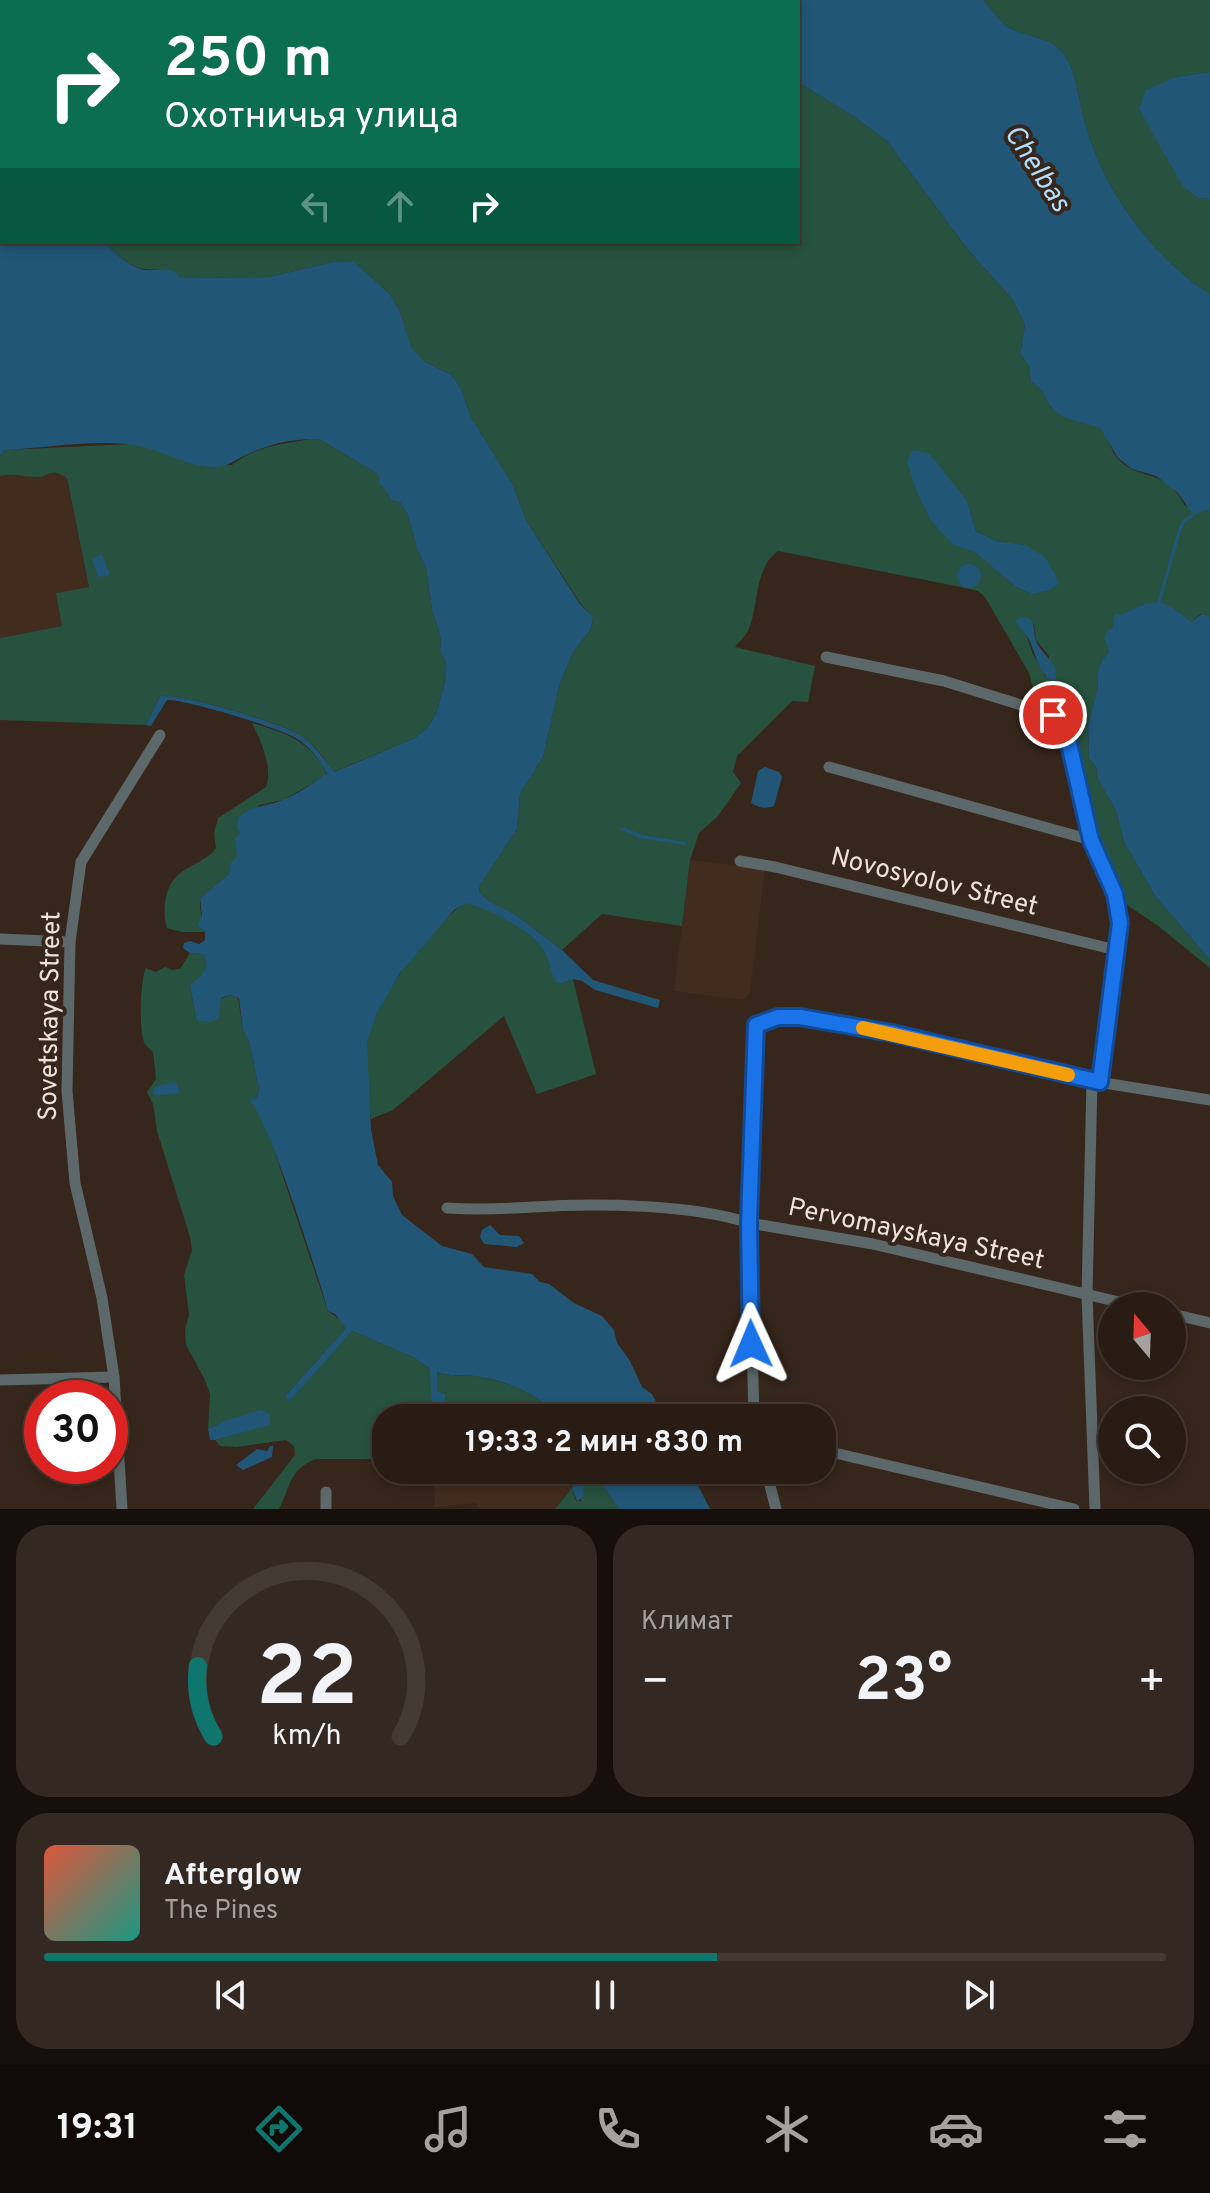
<!DOCTYPE html>
<html lang="ru">
<head>
<meta charset="utf-8">
<style>
	:root { --surface:#281c14; --page:#342922; --text:#f1f3f6; --muted:#a5a1a0; --line:#443a34; --accent:#0f766e }
	body { margin:0; font-family:Overpass,sans-serif; background:var(--page); color:var(--text); height:100vh; display:flex; flex-direction:column; font-size:30px; white-space:nowrap }
	* { box-sizing:border-box; margin:0 }
	p { font-size:26px; color:var(--muted) }
	.icon { flex:none; width:44px; height:44px; fill:none; stroke:currentColor; stroke-width:2; stroke-linecap:round; stroke-linejoin:round }
	.map { position:relative; height:1509px; overflow:hidden }
	.panel { display:flex; flex-direction:column; gap:16px; padding:16px; background:#160f0b; flex:1 }
	.panel>* { flex:none }
	.top-card { position:absolute; left:0px; top:0px; width:800px; height:244px; box-shadow:0 4px 12px #0003,0 0 0 2px var(--line); background:#0b6e4f; color:#fff; overflow:hidden }
	.needle { width:52px; rotate:341deg }
	.controls { position:absolute; left:1098px; top:1292px; display:grid; gap:16px }
	.controls a { display:grid; place-items:center; width:88px; height:88px; border-radius:50%; background:var(--surface); box-shadow:0 4px 12px #0003,0 0 0 2px var(--line); font-size:40px }
	.speed { position:absolute; left:24px; top:1380px; display:flex; gap:16px; font-size:40px; font-weight:700; text-align:center }
	.speed>* { display:grid; place-content:center; width:104px; height:104px; border-radius:50%; background:var(--surface); box-shadow:0 4px 12px #0003,0 0 0 2px var(--line); line-height:1 }
	.speed .limit { border:12px solid #d22; background:#fff; color:#111 }
	.pin { position:absolute; display:grid; place-items:center; width:68px; height:68px; color:#fff; margin:-34px; border:4px solid #fff; border-radius:50%; box-shadow:0 2px 8px #0007 }
	.me { position:absolute; width:88px; margin:-44px; rotate:359deg; stroke-linejoin:round; filter:drop-shadow(0 0 6px #0008) }
	.turn { display:flex; align-items:center; gap:28px; height:168px; padding:0 32px; font-size:36px }
	.turn .icon { width:104px; height:104px; stroke-width:2.5 }
	.turn b { display:block; font-size:56px; line-height:68px }
	.lanes { display:flex; align-items:center; height:76px; padding:0 32px; background:#0003; justify-content:center; gap:40px; direction:ltr }
	.lanes .off { opacity:.35 }
	.big { font-size:60px; font-weight:700; line-height:1.1 }
	.panel .tile { flex:1; display:flex; flex-direction:column; justify-content:center; gap:12px; min-width:0; padding:0 28px; border-radius:32px; background:var(--page) }
	.panel .dial { align-items:center; gap:0 }
	.dial svg { height:208px; overflow:visible; fill:none; stroke:var(--line); stroke-width:7; stroke-linecap:round; text-anchor:middle }
	.dial text { fill:var(--text); stroke:none }
	.song { display:flex; align-items:center; gap:24px }
	.cover { width:96px; height:96px; border-radius:12px; background:linear-gradient(135deg,hsl(10 70% 55%),hsl(170 70% 35%)) }
	.played { height:8px; border-radius:4px; background:linear-gradient(90deg,var(--accent) 60%,var(--line) 60%) }
	.keys { display:flex; justify-content:space-around; direction:ltr }
	.heat { display:flex; justify-content:space-between; align-items:center; font-size:44px; direction:ltr }
	.panel .tiles { flex:1; display:grid; gap:16px; grid-template-columns:1fr 1fr }
	.tile:last-child { grid-column:span 2 }
	.trip { position:absolute; left:372px; top:1404px; width:464px; height:80px; border-radius:32px; background:var(--surface); box-shadow:0 4px 12px #0003,0 0 0 2px var(--line); font-weight:700; line-height:80px; text-align:center }
	.tab-bar { display:flex; height:128px; justify-content:space-around; align-items:center; background:#100b08; color:var(--muted) }
	.tab-bar .icon { width:56px; height:56px }
	.tab-bar .on { color:var(--accent) }
	.tab-bar b { font-size:36px; color:var(--text) }
	.map>svg:first-child { display:block }
	.built { fill:#422c1d }
	.green { fill:#27523f; fill-rule:evenodd }
	.water { fill:#225676 }
	.lines { fill:none; stroke-linecap:round; stroke-linejoin:round }
	.stream { stroke:#225676; stroke-width:3 }
	.minor { stroke:#5d686a; stroke-width:11 }
	.route-casing { stroke:#114b97; stroke-width:20 }
	.route { stroke:#1a73e8; stroke-width:14 }
	.slow { stroke:#f59e0b; stroke-width:14 }
	.labels { text-anchor:middle; dominant-baseline:central; stroke-width:8; stroke-linejoin:round; paint-order:stroke }
	.street-label { font-size:26px; fill:#eee3dc; stroke:#36261b }
	.water-label { font-size:28px; font-style:italic; fill:#b2defd; stroke:#36261b }
</style>
</head>
<body>
<div class="map">
<svg width="1210" height="1509" viewBox="0 0 1210 1509">
	<rect width="100%" height="100%" fill="#36261b"/>
	<g class="built">
		<polygon points="46,472 62,474 67,478 89,588 63,626 0,638 0,476 17,474 37,477"/>
		<polygon points="690,860 765,869 750,993 742,1000 674,991"/>
		<polygon points="472,1406 503,1410 517,1418 446,1418 460,1409"/>
		<polygon points="433,1470 456,1470 468,1476 472,1470 578,1470 572,1488 555,1509 478,1509 476,1503 435,1507"/>
	</g>
	<g class="green">
		<polygon points="95,0 630,0 631,2 93,2"/>
		<path d="M983 0H1210V72L1175 77 1139 109 1166 154 1198 198 1210 199V294C1151 256 1104 191 1085 123 1078 99 1078 74 1063 53 1052 36 1024 37 1008 27 999 21 991 8 983 0Z"/>
		<path d="M798 82 853 116 887 141 969 251 1013 300 1025 325 1020 354 1029 366 1031 382 1043 389 1051 408C1062 412 1091 421 1099 427 1108 434 1110 451 1119 460 1142 482 1166 468 1185 506L1210 511V617L1201 614 1191 622 1175 612 1144 604 1115 620 1109 652 1102 660 1097 673 1098 687 1088 725 1089 758 1096 767 1098 779 1116 811 1124 842 1155 896 1210 960V968L1157 925 1127 905 1095 833 1070 721 1055 709 1037 703 1029 673 985 597 978 591 956 586 778 551C753 569 759 608 748 631 745 636 739 642 735 647L815 666 808 702 792 701 737 756 733 772 741 783 718 816 699 833 690 860 682 926 602 914 562 950 515 914 489 901 479 892 480 885 517 829 520 794 543 757 560 683 574 651 591 629 593 618 581 604 526 520 513 485 471 417 461 389 452 375 425 362 410 348 400 312 390 294 353 261 333 262 269 277 182 278C169 266 160 271 144 269 131 268 113 252 105 242H798ZM967 501 976 531 996 541 1024 545 1031 594 1016 587 976 552ZM1034 624 1036 640 1049 656 1046 677 1033 654 1026 634Z"/>
		<path d="M311 439 321 440 378 474 379 484 386 491 391 500 401 503 408 516 418 551 426 568 432 609 441 639 440 650 446 663V678L436 714 427 728 415 738 333 772C325 758 314 744 300 735 280 723 181 692 160 696L146 725 0 720V638L62 626 56 593 89 587 67 478C50 466 48 478 35 477 22 476 13 473 0 476V456L5 450 130 444 157 449 197 464 232 465C254 446 283 444 311 439Z"/>
		<path d="M252 723C285 733 312 741 327 775L283 800 259 805 242 833 237 856 230 873 200 898V908L205 932H182L167 928C162 912 164 886 179 874 191 864 206 861 216 848L214 834 218 818 266 787C273 768 261 741 252 723Z"/>
		<path d="M467 902C491 911 530 928 544 950 552 964 548 971 562 983L573 979 596 1074 537 1094 504 1016 393 1110 371 1119C368 1094 362 1064 367 1039 377 998 432 923 467 902Z"/>
		<path d="M190 953 203 954 207 960V968L190 987 196 1018 219 1007 221 999 229 995 238 998 243 1030 249 1041 259 1089 257 1098 250 1100 257 1106 271 1141 328 1311 344 1322 346 1328 286 1395 352 1331 413 1357 431 1370 432 1418H386V1459H315C288 1471 291 1486 279 1509H253L295 1455 294 1446 286 1440 236 1447 220 1446 215 1440 249 1430 222 1422 208 1429 210 1394 204 1378 186 1345 185 1330 189 1315 184 1275 192 1250 190 1237 157 1131 153 1104 147 1092 156 1079 153 1052C149 1048 146 1047 144 1042 139 1030 140 979 146 968L156 972 165 967 172 970 180 969Z"/>
		<path d="M437 1372C450 1377 461 1374 475 1376 507 1381 538 1394 561 1418 548 1418 528 1422 516 1417 493 1408 467 1398 446 1418L445 1394 438 1393Z"/>
		<polygon points="588,1471 592,1471 619,1509 555,1509 572,1488 576,1501 581,1501 585,1475"/>
	</g>
	<g class="water">
		<path d="M0 0H95L2 2V242H105C113 252 128 265 141 269 158 274 165 262 182 278L269 277 333 262 353 261 390 294 400 312 411 348 425 362 452 375 461 389 471 417 513 485 526 520 580 604 593 617 591 629 574 651 560 683 543 757 520 794 517 829 480 885 479 892 489 901 515 914 562 950 593 980 660 1000 658 1008 595 990 582 981 573 979 562 983 556 982C550 972 550 961 544 951 531 929 491 911 467 903L454 910 400 973 377 1013 367 1041 371 1129 378 1165 392 1182 393 1196 402 1215 442 1246 472 1254 484 1267 532 1274 540 1282 549 1284 574 1303 602 1316 614 1330 617 1343 630 1361 642 1387 652 1394 661 1412 656 1413 657 1418H561C538 1394 508 1381 475 1376 461 1374 451 1377 437 1372L438 1392 445 1394 446 1418H432L430 1369 413 1357 352 1331 291 1399H286V1395L346 1328 335 1314 328 1311C319 1278 267 1114 249 1100L257 1098 259 1089 249 1041 243 1030 239 998 229 995 221 998 219 1018 211 1022 199 1021 196 1018 190 986C199 976 213 968 203 954L190 953 183 948 184 943 190 941 199 944 205 940V932L198 924 202 916 200 898 230 873V864L237 856 235 838 241 833 237 827 238 818C250 805 265 807 280 801 296 795 313 783 327 774 320 761 312 749 299 740 284 729 185 699 167 700L151 726 146 725 160 696C182 693 280 723 300 735 314 744 324 759 334 772L415 738 427 728 436 714 446 678V663L440 650 441 639 432 609 426 568 418 551 408 516 401 503 391 500 386 491 379 484 378 474 321 440C297 437 265 445 244 456 233 461 229 466 216 467 189 468 161 449 134 445 94 439 45 448 5 450L0 456Z"/>
		<path d="M630 0H983C991 8 999 21 1008 27 1024 37 1052 36 1063 53 1078 74 1078 99 1085 123 1104 191 1151 256 1210 294V511L1205 510 1193 515 1178 493 1156 476 1132 469 1118 458 1100 428C1085 422 1061 420 1051 407 1042 394 1047 391 1031 382L1029 366 1020 354 1025 325 1013 300 969 251 887 141 853 116 798 82V2Z"/>
		<polygon points="1210,72 1210,199 1198,198 1182,185 1139,109 1146,90 1175,77"/>
		<polygon points="913,450 930,454 967,501 976,531 996,541 1025,545 1045,557 1060,583 1050,590 1031,594 1016,587 975,552 952,544 930,519 915,487 907,461"/>
		<polygon points="102,554 110,575 98,577 92,559"/>
		<circle cx="969" cy="576" r="12"/>
		<path d="M1159 602C1171 606 1181 613 1191 622L1202 614 1210 617V960L1155 896 1124 842 1116 811 1098 779 1096 767 1089 758 1088 725 1098 687 1097 673 1102 660 1109 652 1105 638 1107 631 1113 628 1115 614 1121 615 1144 604Z"/>
		<path d="M1021 617C1027 618 1028 617 1032 622 1035 627 1034 635 1036 641 1042 655 1058 662 1056 680L1052 681C1036 670 1036 651 1027 636 1023 629 1018 628 1016 620Z"/>
		<path d="M765 767 779 772 782 777 774 806C766 809 759 808 751 803L758 771Z"/>
		<polygon points="623,827 643,835 685,842 685,845 639,838 620,829"/>
		<polygon points="171,1082 177,1083 180,1093 154,1096 153,1088"/>
		<polygon points="490,1225 500,1235 519,1236 524,1243 517,1247 484,1244 480,1237 482,1230"/>
		<polygon points="260,1410 270,1414 270,1425 215,1440 210,1440 208,1429 222,1422"/>
		<polygon points="270,1446 273,1446 272,1457 243,1470 236,1465 257,1449 267,1451"/>
		<polygon points="578,1470 690,1470 710,1509 619,1509 592,1471 585,1475 583,1498 577,1501 572,1488"/>
	</g>
	<g class="lines">
		<polyline class="stream" points="1159,602 1180,529 1184,521 1193,515"/>
		<g class="minor">
			<polyline points="826,657 944,681 1053,715 1062,721 1066,732 1091,840 1115,894 1120,923 1100,1082"/>
			<polyline points="829,767 1091,840"/>
			<polyline points="740,861 775,867 1116,950"/>
			<polyline points="0,939 70,942"/>
			<polyline points="1092,1081 1087,1295 1095,1509"/>
			<path d="M447 1208C477 1210 503 1209 533 1207 594 1203 692 1204 749 1223L873 1244 1136 1306"/>
			<polyline points="1172,1314 1210,1323"/>
			<polyline points="0,1380 114,1377"/>
			<polyline points="754,1418 749,1223 756,1025 778,1017 800,1017 892,1033 1092,1081 1210,1100"/>
			<polyline points="822,1450 1074,1509"/>
			<polyline points="766,1470 776,1509"/>
			<polyline points="326,1492 326,1509"/>
			<polyline points="122,1509 114,1377 102,1298 75,1183 67,1091 70,942 81,862 160,735"/>
		</g>
	</g>
	<g class="lines">
		<defs>
			<polyline id="route" points="751,1344 749,1223 756,1025 778,1017 800,1017 892,1033 1100,1082 1120,923 1115,894 1091,840 1065,726 1053,715"/>
		</defs>
		<use href="#route" class="route-casing"/>
		<use href="#route" class="route"/>
		<polyline class="slow" points="863,1028 1068,1075"/>
	</g>
	<g class="labels">
		<g class="street-label">
			<text transform="translate(934 883) rotate(14)">Novosyolov Street</text>
			<text transform="translate(51 1016) rotate(-89)">Sovetskaya Street</text>
			<text transform="translate(916 1235) rotate(12)">Pervomayskaya Street</text>
		</g>
		<g class="water-label">
			<text transform="translate(1036 169) rotate(57)">Chelbas</text>
		</g>
	</g>
</svg>
<div class="controls">
<a><svg class="needle" viewBox="-14 -14 28 28"><path d="M0-13l5 13h-10z" fill="#e53935"/><path d="M0 13l5-13h-10z" fill="#a5a1a0"/></svg></a>
<a><svg class="icon" aria-label="search" viewBox="0 0 24 24"><circle cx="10" cy="10" r="6"/><path d="M15 15l6 6"/></svg></a>
</div>
<div class="speed"><div class="limit">30</div></div>
<div class="pin" style="left:1053px;top:715px;background:#d93025"><svg class="icon" aria-label="arrive" viewBox="0 0 24 24"><path d="M6 21V4h12l-3 4 3 4H6"/></svg></div>
<svg class="me" style="left:751px;top:1344px" viewBox="-20 -20 40 40"><path d="M0-17L14 15 0 8-14 15z" fill="#1a73e8" stroke="#fff" stroke-width="4"/></svg>
<div class="trip">19:33 · 2 мин · 830 m</div>
<div class="top-card">
<div class="turn"><svg class="icon" aria-label="right" viewBox="0 0 24 24"><path d="M7 20v-9h11M14 6l5 5-5 5"/></svg><div><b>250 m</b>Охотничья улица</div></div>
<div class="lanes"><svg class="icon off" aria-label="left" viewBox="0 0 24 24"><path d="M17 20v-9H6M10 6l-5 5 5 5"/></svg><svg class="icon off" aria-label="ahead" viewBox="0 0 24 24"><path d="M12 20V5M6 11l6-6 6 6"/></svg><svg class="icon" aria-label="right" viewBox="0 0 24 24"><path d="M7 20v-9h11M14 6l5 5-5 5"/></svg></div>
</div>
</div>
<section class="panel">
<div class="tiles">
<div class="tile dial"><svg viewBox="0 0 100 80">
<path d="M14 69A42 42 0 1 1 86 69"/>
<path d="M14 69A42 42 0 0 1 8 42" stroke="#0f766e"/>
<text x="50" y="56" font-size="32" font-weight="700">22</text>
<text x="50" y="72" font-size="11">km/h</text>
</svg></div>
<div class="tile"><p>Климат</p>
<div class="heat"><a>−</a><b class="big">23°</b><a>+</a></div>
</div>
<div class="tile">
<div class="song"><i class="cover"></i><div><b>Afterglow</b><p>The Pines</p></div></div>
<div class="played"></div>
<div class="keys"><svg class="icon" aria-label="previous" viewBox="0 0 24 24"><path d="M18 5L8 12l10 7zM5 5v14"/></svg><svg class="icon" aria-label="pause" viewBox="0 0 24 24"><path d="M8 5v14M16 5v14"/></svg><svg class="icon" aria-label="next" viewBox="0 0 24 24"><path d="M6 5l10 7-10 7zM19 5v14"/></svg></div>
</div>
</div>
</section>
<nav class="tab-bar">
<b>19:31</b>
<svg class="icon on" aria-label="directions" viewBox="0 0 24 24"><path d="M12 3l9 9-9 9-9-9zM9 14v-3h6M13 9l2 2-2 2"/></svg>
<svg class="icon" aria-label="music" viewBox="0 0 24 24"><path d="M9 18V5l10-2v13"/><circle cx="6" cy="18" r="3"/><circle cx="16" cy="16" r="3"/></svg>
<svg class="icon" aria-label="phone" viewBox="0 0 24 24"><path d="M5 4h4l2 5-3 2q2 4 5 5l2-3 5 2v4C11 20 4 13 5 4z"/></svg>
<svg class="icon" aria-label="climate" viewBox="0 0 24 24"><path d="M12 3v18M4 7l16 10M4 17L20 7"/></svg>
<svg class="icon" aria-label="car" viewBox="0 0 24 24"><path d="M5 17H2v-5l4-1 3-4h7l3 4 3 1v5h-3M9 17h6M6 11h13"/><circle cx="7" cy="17" r="2"/><circle cx="17" cy="17" r="2"/></svg>
<svg class="icon" aria-label="filters" viewBox="0 0 24 24"><path d="M4 7h16M4 17h16"/><circle cx="9" cy="7" r="2"/><circle cx="15" cy="17" r="2"/></svg>
</nav>
</body>
</html>
